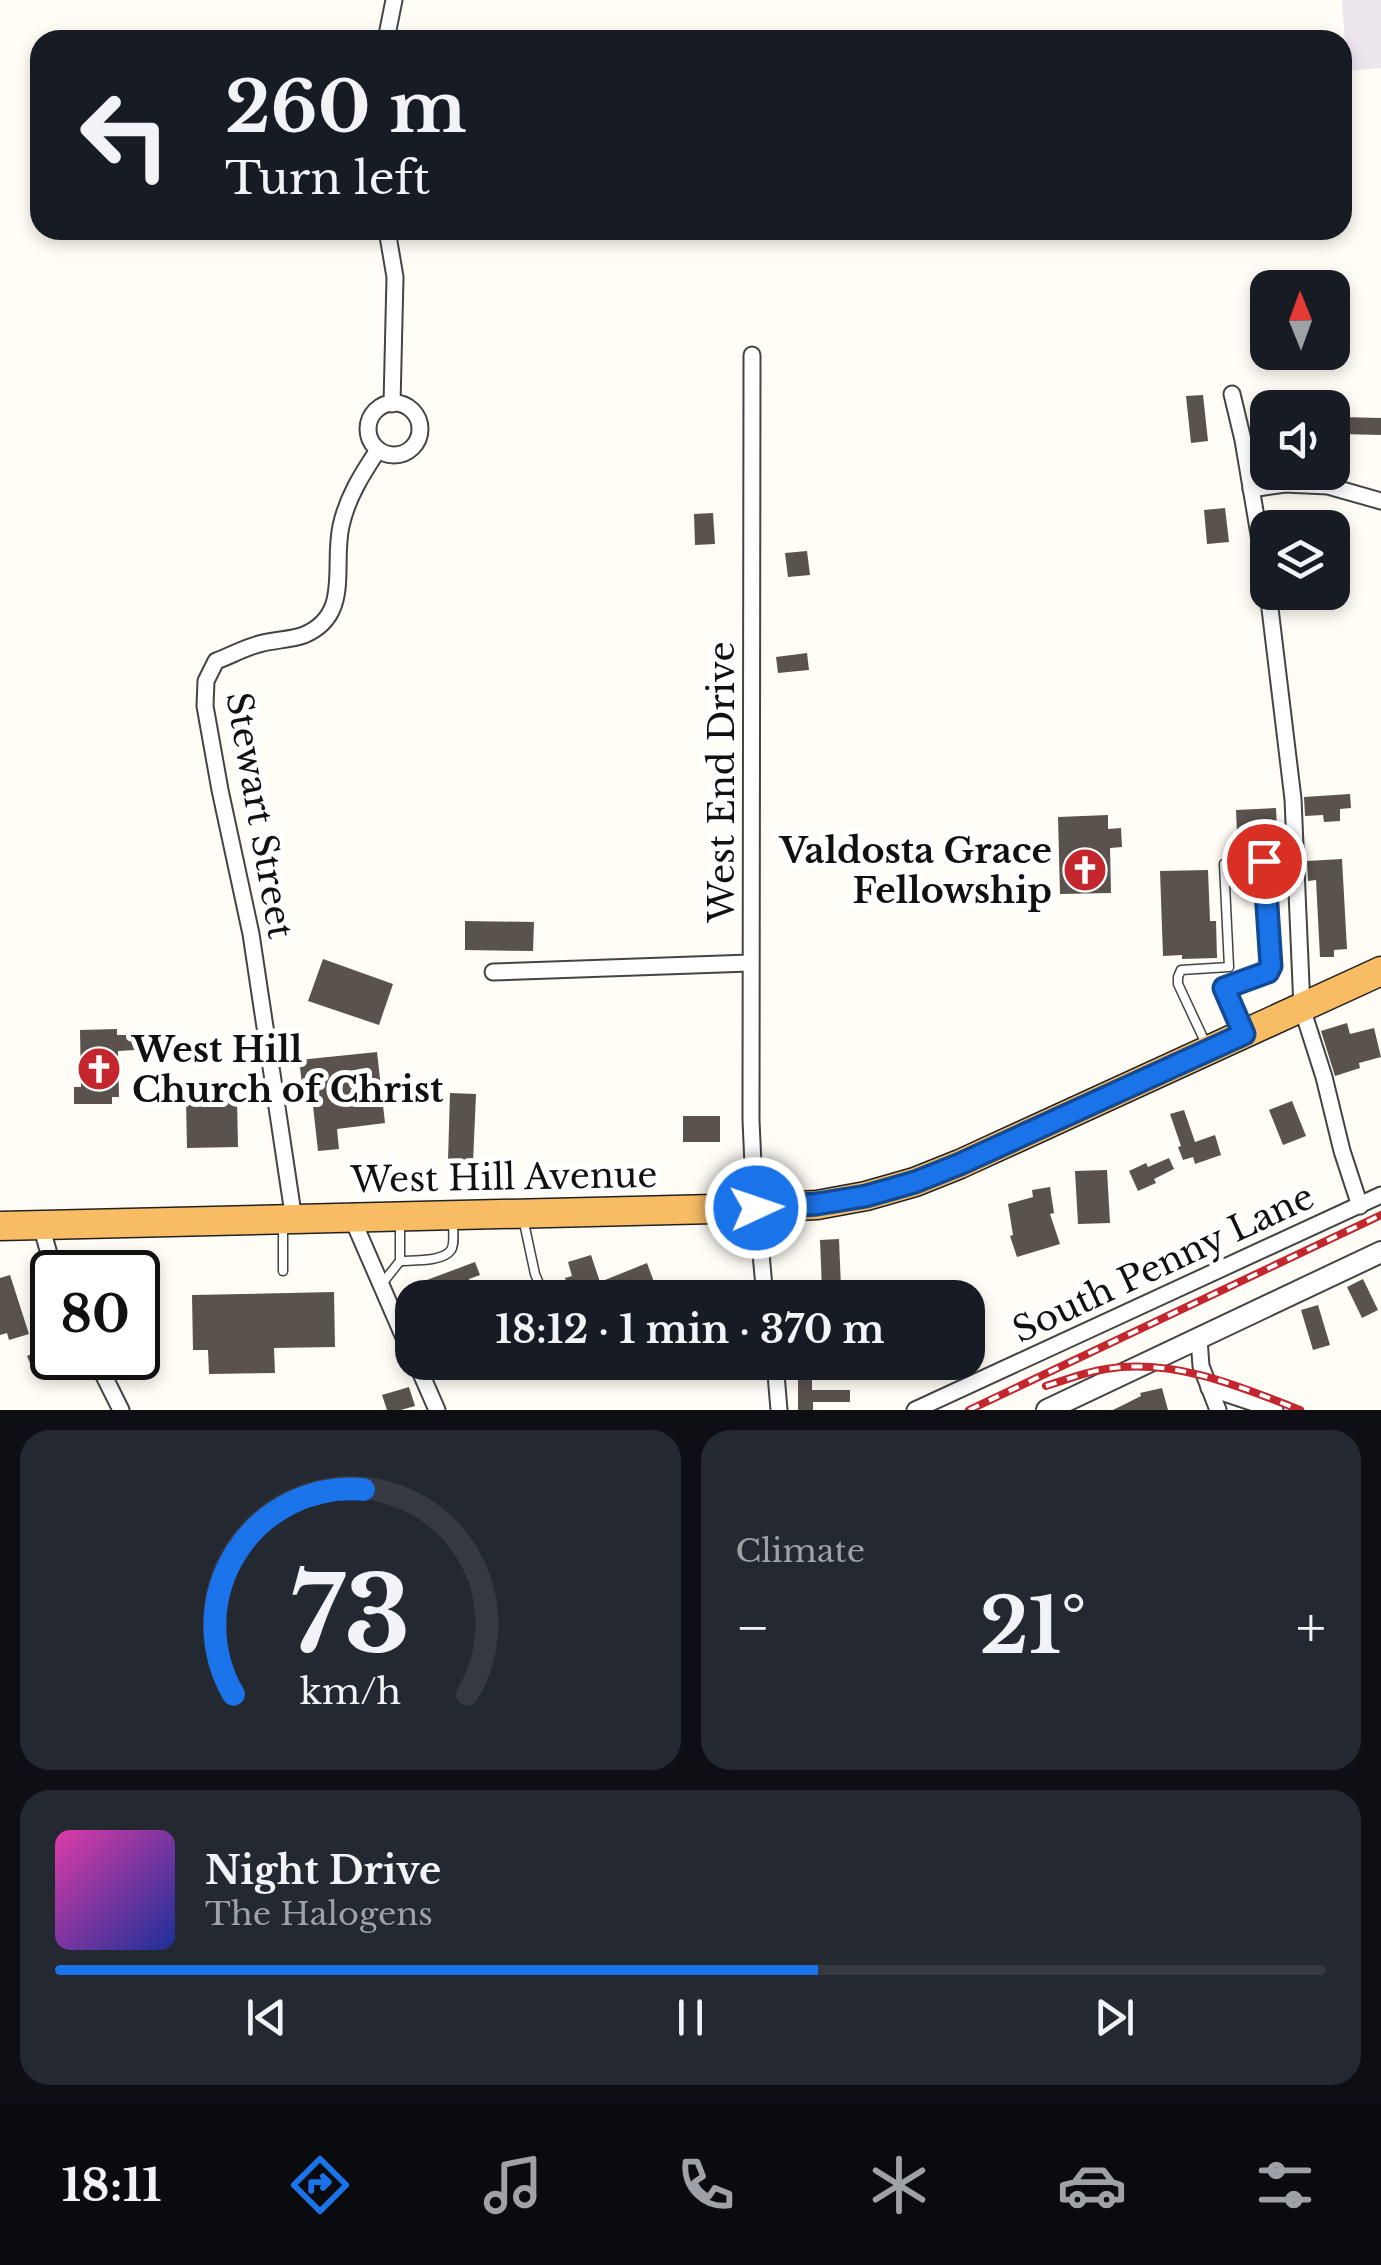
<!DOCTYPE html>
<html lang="en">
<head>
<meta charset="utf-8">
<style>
	:root { --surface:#171b24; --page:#242831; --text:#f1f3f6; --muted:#9ea1a6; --line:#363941; --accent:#1a73e8 }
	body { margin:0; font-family:"Libre Baskerville",serif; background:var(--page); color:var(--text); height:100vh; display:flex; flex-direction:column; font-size:38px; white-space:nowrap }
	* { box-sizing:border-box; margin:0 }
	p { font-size:32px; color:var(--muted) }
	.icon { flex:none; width:55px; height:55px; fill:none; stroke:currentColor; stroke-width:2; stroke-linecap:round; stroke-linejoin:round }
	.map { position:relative; height:1410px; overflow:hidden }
	.side { display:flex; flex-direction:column; gap:20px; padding:20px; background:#0d0f14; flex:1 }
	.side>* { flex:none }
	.hud { position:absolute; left:30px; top:30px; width:1322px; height:210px; border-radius:30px; box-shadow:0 5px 15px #0003; background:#171b24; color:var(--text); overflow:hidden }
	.needle { width:65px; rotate:359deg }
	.fabs { position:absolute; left:1250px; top:270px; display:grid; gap:20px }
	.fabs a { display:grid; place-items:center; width:100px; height:100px; border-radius:20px; background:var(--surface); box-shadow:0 5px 15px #0003; font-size:50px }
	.speed { position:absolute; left:30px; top:1250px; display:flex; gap:20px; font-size:50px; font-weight:700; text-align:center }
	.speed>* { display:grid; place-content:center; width:130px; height:130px; border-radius:50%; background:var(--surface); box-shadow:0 5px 15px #0003; line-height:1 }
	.speed .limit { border:5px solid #111; border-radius:15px; background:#fff; color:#111 }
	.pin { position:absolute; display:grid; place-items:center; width:85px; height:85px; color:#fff; margin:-42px; border:5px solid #fff; border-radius:50%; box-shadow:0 2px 10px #0007 }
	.me { position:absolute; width:110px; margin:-55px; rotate:87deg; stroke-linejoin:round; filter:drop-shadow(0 0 8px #0008) }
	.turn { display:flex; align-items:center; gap:35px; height:210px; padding:0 30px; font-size:45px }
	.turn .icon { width:130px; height:130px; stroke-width:2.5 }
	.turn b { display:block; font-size:70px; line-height:85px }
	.big { font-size:75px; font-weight:700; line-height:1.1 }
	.side .widget { flex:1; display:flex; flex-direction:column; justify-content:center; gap:15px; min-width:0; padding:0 35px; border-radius:30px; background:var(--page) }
	.side .dial { align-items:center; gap:0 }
	.dial svg { height:260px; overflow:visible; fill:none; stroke:var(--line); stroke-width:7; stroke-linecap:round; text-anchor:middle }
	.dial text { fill:var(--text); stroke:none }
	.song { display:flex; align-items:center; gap:30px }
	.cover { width:120px; height:120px; border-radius:15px; background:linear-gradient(135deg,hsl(320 70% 55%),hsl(230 70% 35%)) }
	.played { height:10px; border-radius:5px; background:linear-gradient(90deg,var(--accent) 60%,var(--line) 60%) }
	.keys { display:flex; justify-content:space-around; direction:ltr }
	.heat { display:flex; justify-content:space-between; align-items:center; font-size:55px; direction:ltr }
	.side .tiles { flex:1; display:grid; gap:20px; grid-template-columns:1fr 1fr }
	.widget:last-child { grid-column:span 2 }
	.trip { position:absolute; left:395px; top:1280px; width:590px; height:100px; border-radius:30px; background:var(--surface); box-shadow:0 5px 15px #0003; font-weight:700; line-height:100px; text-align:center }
	.tabs { display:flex; height:160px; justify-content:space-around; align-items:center; background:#090b0e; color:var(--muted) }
	.tabs .icon { width:70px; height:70px }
	.tabs .selected { color:var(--accent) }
	.tabs b { font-size:45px; color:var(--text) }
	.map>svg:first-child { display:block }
	.industrial { fill:#eee6ef }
	.building { fill:#5a524d }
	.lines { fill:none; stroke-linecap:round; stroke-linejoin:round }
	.service-casing { stroke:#444; stroke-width:11 }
	.minor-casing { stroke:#444; stroke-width:19 }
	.tertiary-casing { stroke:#444; stroke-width:24 }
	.trunk-casing { stroke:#222; stroke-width:31 }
	.service { stroke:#fff; stroke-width:8 }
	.minor { stroke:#fff; stroke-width:15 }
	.tertiary { stroke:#fff; stroke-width:20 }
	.trunk { stroke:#f7bc64; stroke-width:28 }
	.rail-casing { stroke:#c4262e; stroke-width:8 }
	.rail { stroke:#fff; stroke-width:4; stroke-dasharray:11; stroke-linecap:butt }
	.route-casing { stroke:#114b97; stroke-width:25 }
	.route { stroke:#1a73e8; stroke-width:18 }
	.labels { text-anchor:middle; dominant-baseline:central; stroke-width:10; stroke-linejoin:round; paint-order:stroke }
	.street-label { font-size:35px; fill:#111; stroke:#fff }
	.poi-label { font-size:35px; font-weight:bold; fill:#111; stroke:#fff; text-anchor:end }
</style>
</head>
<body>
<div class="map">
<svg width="1381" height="1410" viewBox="0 0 1381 1410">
	<rect width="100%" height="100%" fill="#fffdf5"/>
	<polygon class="industrial" points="1342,0 1381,0 1381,68 1347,71"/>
	<g class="building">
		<polygon points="1203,395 1208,441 1191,443 1186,396"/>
		<polygon points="1340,417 1381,418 1381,435 1340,434"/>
		<polygon points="1225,508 1229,542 1207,544 1204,510"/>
		<polygon points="713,513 715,544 695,545 694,514"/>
		<polygon points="807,551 810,575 788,577 785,553"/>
		<polygon points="807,653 809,670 778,673 776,657"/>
		<polygon points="1350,794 1351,808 1340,809 1340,821 1324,822 1323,815 1305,816 1304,797"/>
		<polygon points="1276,808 1277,831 1237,833 1236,810"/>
		<polygon points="1108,815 1108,829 1121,828 1122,847 1110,848 1111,893 1060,894 1058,817"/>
		<polygon points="1342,859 1347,949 1334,950 1334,957 1320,957 1316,880 1308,881 1307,861"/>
		<polygon points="1208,870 1210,921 1216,921 1217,958 1182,959 1182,955 1163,956 1160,871"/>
		<polygon points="465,921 534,922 533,951 465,950"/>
		<polygon points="323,959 393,984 379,1025 308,1001"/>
		<polygon points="1347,1023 1350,1034 1374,1028 1381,1057 1359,1063 1360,1068 1335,1076 1321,1031"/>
		<polygon points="117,1029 117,1035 136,1035 136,1050 118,1051 119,1097 112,1097 112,1104 74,1104 74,1087 81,1087 80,1030"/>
		<polygon points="377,1052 385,1123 337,1129 339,1149 318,1151 313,1106 305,1107 299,1060"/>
		<polygon points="450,1093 476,1094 473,1162 448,1161"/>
		<polygon points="237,1099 238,1147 187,1148 186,1100"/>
		<polygon points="1292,1101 1306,1136 1283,1145 1269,1110"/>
		<polygon points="1184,1110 1195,1142 1215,1135 1221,1155 1195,1164 1193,1157 1183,1160 1178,1147 1181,1146 1170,1114"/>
		<rect x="683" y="1116" width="37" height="26"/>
		<polygon points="1169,1158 1174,1169 1154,1179 1156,1183 1138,1191 1129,1171 1146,1163 1148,1167"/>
		<polygon points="1107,1170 1110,1223 1078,1224 1075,1171"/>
		<polygon points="1050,1187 1054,1213 1050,1214 1060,1244 1017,1257 1010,1236 1013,1235 1008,1204 1033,1197 1032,1190"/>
		<polygon points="839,1239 841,1288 822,1289 820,1240"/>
		<polygon points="591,1255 600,1282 647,1263 660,1298 579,1298 576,1288 569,1291 565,1278 572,1276 568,1262"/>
		<polygon points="475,1262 480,1275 469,1279 476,1298 412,1298 408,1287"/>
		<polygon points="10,1275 29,1334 9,1340 7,1333 0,1335 0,1278"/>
		<polygon points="1363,1279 1378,1310 1362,1318 1347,1287"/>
		<polygon points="334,1292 335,1347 274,1348 275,1373 209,1374 208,1350 193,1350 192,1295"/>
		<polygon points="1318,1305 1330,1345 1313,1350 1301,1310"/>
		<polygon points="52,1345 52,1358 76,1358 35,1375 27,1356"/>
		<polygon points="798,1362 812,1362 812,1390 850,1390 850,1402 813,1402 813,1410 798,1410"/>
		<polygon points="409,1387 415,1406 401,1410 387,1410 382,1395"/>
		<polygon points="1162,1388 1168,1410 1113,1410 1141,1396 1140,1393"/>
	</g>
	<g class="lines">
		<defs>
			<g id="service">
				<polyline points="1265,861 1295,860"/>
				<polyline points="1206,1044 1178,984 1178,977 1181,970 1229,967 1224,864 1265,861 1271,966 1268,972 1225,988 1243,1030"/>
				<polyline points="523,1218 535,1274 545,1298"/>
				<polyline points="283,1225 283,1271"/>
				<path d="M400 1261C413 1260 443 1262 451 1250 455 1244 453 1231 453 1223"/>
				<polyline points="381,1285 400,1261 400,1221"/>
			</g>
			<g id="minor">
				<polyline points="386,40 394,0"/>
				<polyline points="387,230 395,277 392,404"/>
				<polyline points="752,355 751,1120 753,1165 765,1298"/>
				<polyline points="1232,394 1243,440 1268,588"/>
				<circle cx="394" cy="429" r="26"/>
				<polyline points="1251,489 1285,484 1328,486 1381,501"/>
				<polyline points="1268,592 1293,799 1302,1008 1324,1077 1342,1151 1360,1206"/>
				<polyline points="493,972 750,963"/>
				<polyline points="352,1218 412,1356"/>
				<path d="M294 1220 251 934 220 790 205 706 206 681 216 661C230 656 244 648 259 644 273 640 290 640 304 635 352 615 332 566 341 526 347 498 362 474 378 450"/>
				<polyline points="41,1225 54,1272"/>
				<polyline points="1199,1339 1201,1366 1218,1410"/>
				<polyline points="95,1358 121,1410"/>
				<polyline points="416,1362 437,1410"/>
				<polyline points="775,1362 779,1410"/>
				<polyline points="1209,1388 1275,1410"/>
				<polyline points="915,1410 1381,1195"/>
			</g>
			<polyline id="tertiary" points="1047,1410 1381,1252"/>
			<polyline id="trunk" points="0,1226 756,1208 817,1205 866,1196 915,1182 960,1164 1381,971"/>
		</defs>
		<use href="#service" class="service-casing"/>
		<use href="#minor" class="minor-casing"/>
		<use href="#tertiary" class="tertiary-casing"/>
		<use href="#trunk" class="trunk-casing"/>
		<use href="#service" class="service"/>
		<use href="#minor" class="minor"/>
		<use href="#tertiary" class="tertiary"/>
		<use href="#trunk" class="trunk"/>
		<defs>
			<g id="rail">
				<path d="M1046 1386C1066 1380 1085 1372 1106 1369 1173 1358 1239 1386 1300 1410"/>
				<polyline points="969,1410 1381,1215"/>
			</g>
		</defs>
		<use href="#rail" class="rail-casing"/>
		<use href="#rail" class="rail"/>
	</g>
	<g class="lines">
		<defs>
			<polyline id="route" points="756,1208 817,1204 866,1196 915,1182 960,1164 1244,1034 1224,988 1268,972 1271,966 1264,861"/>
		</defs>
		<use href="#route" class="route-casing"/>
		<use href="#route" class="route"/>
	</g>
	<defs>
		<symbol id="church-disc" viewBox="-11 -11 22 22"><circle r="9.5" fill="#c4262e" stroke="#fff"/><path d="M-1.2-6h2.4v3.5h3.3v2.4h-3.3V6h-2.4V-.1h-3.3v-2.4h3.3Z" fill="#fff"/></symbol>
	</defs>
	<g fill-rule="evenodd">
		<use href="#church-disc" x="1060" y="845" width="50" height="50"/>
		<use href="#church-disc" x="74" y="1044" width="50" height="50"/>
	</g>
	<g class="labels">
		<g class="street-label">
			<text transform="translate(721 782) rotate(-90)">West End Drive</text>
			<text transform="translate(260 815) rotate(80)">Stewart Street</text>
			<text transform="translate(504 1177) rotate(-1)">West Hill Avenue</text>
			<text transform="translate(1163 1263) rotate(-25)">South Penny Lane</text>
		</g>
		<g class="poi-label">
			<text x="1052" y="850">Valdosta Grace<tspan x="1052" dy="40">Fellowship</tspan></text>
			<text x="132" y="1049" text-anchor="start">West Hill<tspan x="132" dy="40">Church of Christ</tspan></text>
		</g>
	</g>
</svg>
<div class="fabs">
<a><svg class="needle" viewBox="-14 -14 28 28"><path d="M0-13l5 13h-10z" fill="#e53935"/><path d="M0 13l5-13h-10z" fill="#9ea1a6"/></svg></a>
<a><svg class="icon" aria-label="sound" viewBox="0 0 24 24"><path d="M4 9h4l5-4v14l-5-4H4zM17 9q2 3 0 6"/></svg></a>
<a><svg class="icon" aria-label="layers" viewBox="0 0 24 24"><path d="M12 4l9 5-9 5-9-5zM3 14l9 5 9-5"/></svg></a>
</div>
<div class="speed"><div class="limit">80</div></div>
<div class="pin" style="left:1264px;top:861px;background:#d93025"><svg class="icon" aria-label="arrive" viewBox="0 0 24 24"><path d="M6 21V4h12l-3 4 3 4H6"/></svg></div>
<svg class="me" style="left:756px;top:1208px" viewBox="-20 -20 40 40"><circle r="17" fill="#1a73e8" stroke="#fff" stroke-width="3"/><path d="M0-11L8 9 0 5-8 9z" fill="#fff"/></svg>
<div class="trip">18:12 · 1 min · 370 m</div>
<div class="hud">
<div class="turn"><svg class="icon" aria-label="left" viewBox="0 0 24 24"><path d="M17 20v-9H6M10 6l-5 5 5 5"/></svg><div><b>260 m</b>Turn left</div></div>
</div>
</div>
<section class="side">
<div class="tiles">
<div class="widget dial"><svg viewBox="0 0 100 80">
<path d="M14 69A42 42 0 1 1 86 69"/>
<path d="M14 69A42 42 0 0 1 54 6" stroke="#1a73e8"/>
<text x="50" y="56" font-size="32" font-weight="700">73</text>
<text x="50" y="72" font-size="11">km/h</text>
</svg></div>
<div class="widget"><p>Climate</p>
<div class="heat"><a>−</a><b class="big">21°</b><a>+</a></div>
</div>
<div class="widget">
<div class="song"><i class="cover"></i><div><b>Night Drive</b><p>The Halogens</p></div></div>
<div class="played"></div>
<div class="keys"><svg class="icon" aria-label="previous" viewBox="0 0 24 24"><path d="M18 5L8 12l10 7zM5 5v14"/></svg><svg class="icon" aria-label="pause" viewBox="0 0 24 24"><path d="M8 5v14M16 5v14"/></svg><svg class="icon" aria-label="next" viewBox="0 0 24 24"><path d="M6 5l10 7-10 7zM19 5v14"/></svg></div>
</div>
</div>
</section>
<nav class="tabs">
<b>18:11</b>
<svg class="icon selected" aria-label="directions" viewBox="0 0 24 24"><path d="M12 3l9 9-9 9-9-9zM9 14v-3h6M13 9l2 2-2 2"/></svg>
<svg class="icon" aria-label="music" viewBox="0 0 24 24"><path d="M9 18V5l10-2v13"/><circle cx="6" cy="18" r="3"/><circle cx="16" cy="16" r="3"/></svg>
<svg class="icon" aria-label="phone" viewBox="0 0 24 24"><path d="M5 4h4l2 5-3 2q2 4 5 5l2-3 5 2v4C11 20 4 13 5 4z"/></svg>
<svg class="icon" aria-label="climate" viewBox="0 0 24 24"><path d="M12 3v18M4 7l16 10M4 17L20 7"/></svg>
<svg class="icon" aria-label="car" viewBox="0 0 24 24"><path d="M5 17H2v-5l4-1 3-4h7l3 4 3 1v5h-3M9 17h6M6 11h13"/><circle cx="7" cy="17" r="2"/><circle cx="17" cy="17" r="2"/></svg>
<svg class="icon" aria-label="filters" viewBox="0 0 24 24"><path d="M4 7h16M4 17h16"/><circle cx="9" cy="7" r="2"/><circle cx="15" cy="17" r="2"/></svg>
</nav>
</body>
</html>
